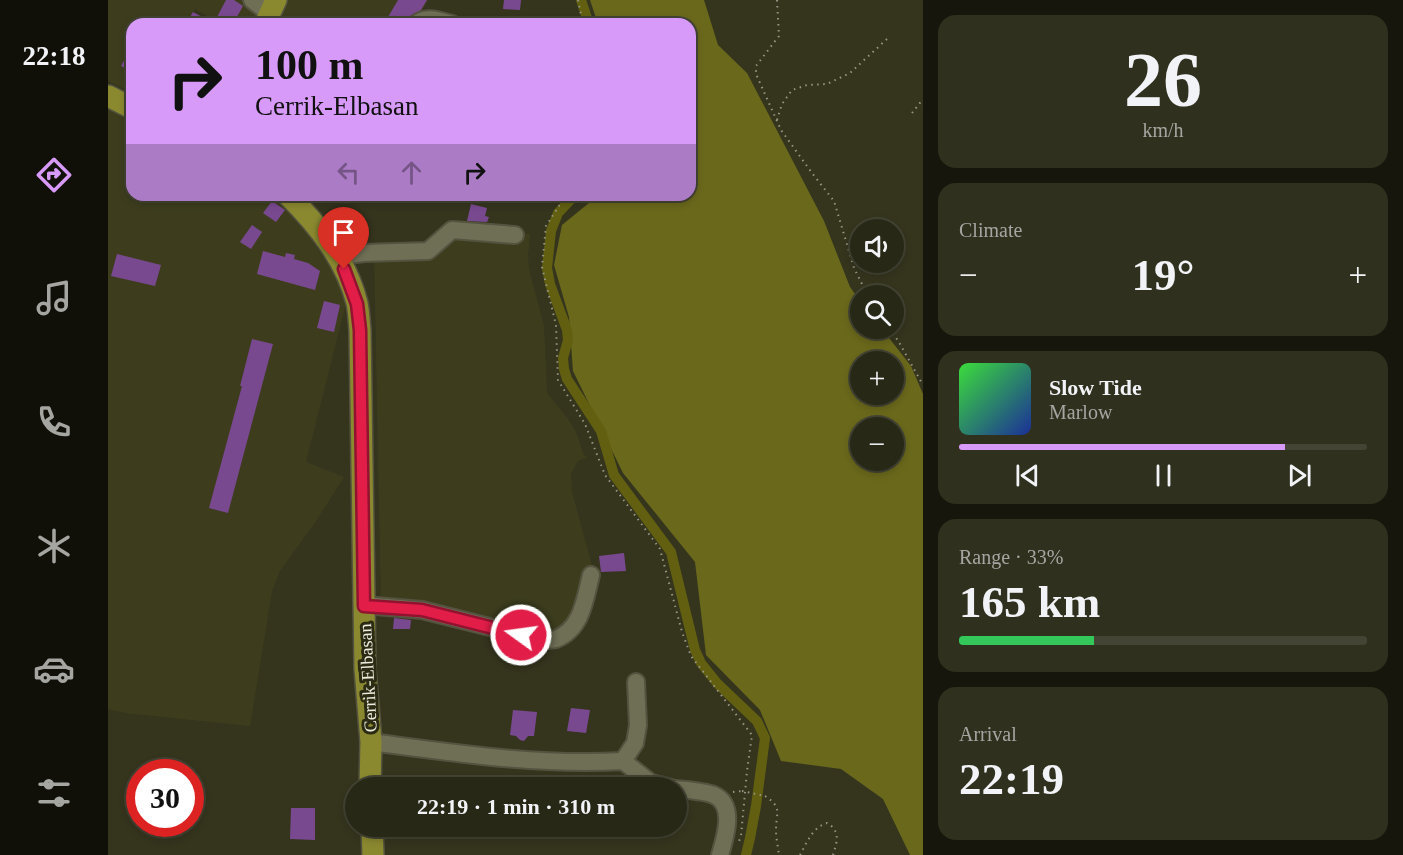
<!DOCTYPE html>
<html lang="en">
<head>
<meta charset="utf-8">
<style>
	:root { --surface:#282816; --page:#30301f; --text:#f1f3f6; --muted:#a5a6a1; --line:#444435; --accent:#d89af8 }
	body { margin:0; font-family:"Times New Roman",serif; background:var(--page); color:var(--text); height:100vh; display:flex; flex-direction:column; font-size:22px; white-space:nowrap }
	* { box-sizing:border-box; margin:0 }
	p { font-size:20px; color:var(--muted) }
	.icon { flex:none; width:33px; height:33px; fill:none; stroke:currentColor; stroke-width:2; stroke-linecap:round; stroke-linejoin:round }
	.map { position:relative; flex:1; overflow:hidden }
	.side { display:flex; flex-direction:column; gap:15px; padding:15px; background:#16160c; width:480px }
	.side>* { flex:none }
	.guide { position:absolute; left:18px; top:18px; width:570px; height:183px; border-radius:18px; box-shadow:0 3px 9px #0003,0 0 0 2px var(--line); background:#d89af8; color:#111; overflow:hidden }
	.controls { position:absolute; left:742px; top:219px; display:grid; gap:12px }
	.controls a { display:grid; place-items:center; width:54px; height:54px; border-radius:50%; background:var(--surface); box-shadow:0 3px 9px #0003,0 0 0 2px var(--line); font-size:30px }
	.speed { position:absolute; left:18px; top:759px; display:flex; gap:12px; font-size:30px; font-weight:700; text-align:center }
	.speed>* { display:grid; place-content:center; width:78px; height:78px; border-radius:50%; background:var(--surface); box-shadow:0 3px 9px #0003,0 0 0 2px var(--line); line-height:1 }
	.speed .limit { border:9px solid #d22; background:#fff; color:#111 }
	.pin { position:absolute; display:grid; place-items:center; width:51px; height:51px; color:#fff; margin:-62px -26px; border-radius:50% 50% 50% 0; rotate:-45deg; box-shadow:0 0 6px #0007 }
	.pin .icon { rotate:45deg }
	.me { position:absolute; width:66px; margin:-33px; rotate:284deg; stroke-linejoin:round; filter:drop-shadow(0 0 4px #0008) }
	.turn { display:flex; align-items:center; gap:21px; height:126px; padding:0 30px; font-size:27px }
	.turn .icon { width:78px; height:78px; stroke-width:2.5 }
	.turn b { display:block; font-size:42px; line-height:51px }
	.lanes { display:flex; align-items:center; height:57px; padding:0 30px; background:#0003; justify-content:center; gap:30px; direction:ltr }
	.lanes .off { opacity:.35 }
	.big { font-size:45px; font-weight:600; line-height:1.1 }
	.side .card { flex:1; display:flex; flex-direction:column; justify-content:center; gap:9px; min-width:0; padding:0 21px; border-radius:18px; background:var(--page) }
	.side .dial { align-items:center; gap:0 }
	.dial b { font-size:78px; line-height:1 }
	.song { display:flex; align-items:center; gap:18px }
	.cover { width:72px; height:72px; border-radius:9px; background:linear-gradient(135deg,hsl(120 70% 55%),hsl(230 70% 35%)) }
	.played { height:6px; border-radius:3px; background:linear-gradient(90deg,var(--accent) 80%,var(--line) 80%) }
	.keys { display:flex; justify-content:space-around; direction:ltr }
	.heat { display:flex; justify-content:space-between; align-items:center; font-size:33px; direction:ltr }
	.charge { height:9px; border-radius:4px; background:linear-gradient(90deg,#34c759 33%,var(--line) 0) }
	.trip { position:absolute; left:237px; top:777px; width:342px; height:60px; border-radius:30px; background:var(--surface); box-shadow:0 3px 9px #0003,0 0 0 2px var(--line); font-weight:600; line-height:60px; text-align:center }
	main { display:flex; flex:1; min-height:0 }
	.tabs { display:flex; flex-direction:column; width:108px; justify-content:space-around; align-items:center; background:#101009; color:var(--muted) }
	.tabs .icon { width:42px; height:42px }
	.tabs .selected { color:var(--accent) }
	.tabs b { font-size:27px; color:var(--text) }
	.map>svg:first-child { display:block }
	.built { fill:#3d3d1e }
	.forest { fill:#6a681b; fill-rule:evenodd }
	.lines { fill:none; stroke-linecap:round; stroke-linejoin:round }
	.canal { stroke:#626010; stroke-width:10 }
	.building { fill:#794990 }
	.minor-casing { stroke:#53533f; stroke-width:20 }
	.major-casing { stroke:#53533f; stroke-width:24 }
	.path { stroke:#969684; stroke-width:2; stroke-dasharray:1.5 4.5; stroke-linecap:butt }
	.minor { stroke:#6f6f56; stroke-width:16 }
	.major { stroke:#8b8930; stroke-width:21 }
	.path-bridge { stroke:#969684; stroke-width:2; stroke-dasharray:1.5 4.5; stroke-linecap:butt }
	.route-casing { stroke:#92132f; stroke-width:15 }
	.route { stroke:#e11d48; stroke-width:10 }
	.labels { text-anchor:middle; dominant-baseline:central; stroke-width:6; stroke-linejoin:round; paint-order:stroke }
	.street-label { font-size:18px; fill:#eeeee0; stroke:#2b2b14 }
</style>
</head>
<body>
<main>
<nav class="tabs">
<b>22:18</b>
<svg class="icon selected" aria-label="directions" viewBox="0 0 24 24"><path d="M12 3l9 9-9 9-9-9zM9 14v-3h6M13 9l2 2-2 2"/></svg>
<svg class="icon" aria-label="music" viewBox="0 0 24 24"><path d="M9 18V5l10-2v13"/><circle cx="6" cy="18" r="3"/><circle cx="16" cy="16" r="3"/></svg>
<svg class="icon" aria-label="phone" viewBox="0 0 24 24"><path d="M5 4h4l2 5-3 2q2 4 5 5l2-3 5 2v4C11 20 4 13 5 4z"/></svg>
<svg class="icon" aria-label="climate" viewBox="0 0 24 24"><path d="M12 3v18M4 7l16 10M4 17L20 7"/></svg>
<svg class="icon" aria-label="car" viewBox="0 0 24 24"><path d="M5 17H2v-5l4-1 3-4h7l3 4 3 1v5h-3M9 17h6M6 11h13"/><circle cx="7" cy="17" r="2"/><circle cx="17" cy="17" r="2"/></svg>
<svg class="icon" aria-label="filters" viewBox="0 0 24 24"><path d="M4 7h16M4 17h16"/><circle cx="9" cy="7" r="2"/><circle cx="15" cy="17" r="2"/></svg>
</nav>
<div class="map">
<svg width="815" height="855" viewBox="0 0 815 855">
	<rect width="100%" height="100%" fill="#35351e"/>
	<g class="built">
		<polygon points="0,0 163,0 152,24 104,24 106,20 87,9 79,24 24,24 24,93 0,81"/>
		<polygon points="179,0 320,0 306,24 167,24"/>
		<polygon points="0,105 24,117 24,195 168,195 182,209 218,257 229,277 236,292 237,307 198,462 236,477 208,521 172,571 164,591 142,726 17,713 0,709"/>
		<polygon points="341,228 422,234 420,255 421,269 436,326 439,393 460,419 469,434 475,453 479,458 474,459 469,462 463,474 464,492 490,588 481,615 466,630 455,636 273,607 266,246 310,246 324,242"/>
	</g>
	<path class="forest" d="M482 0H596L610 45 639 73 716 221 742 287 753 302V328L774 329 803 366 815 394V855H802L775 799 733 769 673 761 652 710 598 655 587 562 515 473 465 371 461 317 446 265 454 225 487 198 489 195H582V24H490ZM753 362H786V394H753ZM753 428H786V460H753Z"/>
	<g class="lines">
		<g class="canal">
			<polyline points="473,0 481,24"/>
			<polyline points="467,195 450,213 443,231 439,268 442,284 459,330 460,340 455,358 456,369 459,379 493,431 506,475 563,552 587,650 593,663 609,683 649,721 657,738 648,806 642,838 638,855"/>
		</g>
	</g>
	<g class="building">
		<polygon points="118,0 126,0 135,6 125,24 118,24 108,19"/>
		<polygon points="290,0 319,0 313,10 302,16 299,19 298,24 276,24"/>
		<polygon points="396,0 413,0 412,10 395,9"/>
		<polygon points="85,12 107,24 78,24"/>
		<polygon points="24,45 24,72 13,66"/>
		<polygon points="164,201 177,210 168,222 155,213"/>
		<polygon points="363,204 379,208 377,216 381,217 379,222 359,221"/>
		<polygon points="144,225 154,232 143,249 132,242"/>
		<polygon points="155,251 177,257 178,253 187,255 186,259 200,263 212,271 207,290 149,274"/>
		<polygon points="9,254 53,265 47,286 3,276"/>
		<polygon points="216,301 232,305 226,332 209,328"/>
		<polygon points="144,339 165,344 120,513 101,508 134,386 132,386"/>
		<polygon points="516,553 518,571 493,572 491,556"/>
		<polygon points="286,618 303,620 302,629 285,629"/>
		<polygon points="409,645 430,650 427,663 412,660 413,656 407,654"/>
		<polygon points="463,708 482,710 478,733 459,731"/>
		<polygon points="405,710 429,712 426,736 420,736 416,741 412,740 408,736 402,735"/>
		<polygon points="183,808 207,808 207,840 182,839"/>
	</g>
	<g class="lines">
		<defs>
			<g id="minor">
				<polyline points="144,0 162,14"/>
				<path d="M308 24C318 15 332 21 344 24"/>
				<polyline points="231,256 256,253 320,251 344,230 407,235"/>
				<path d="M256 605 314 610 434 640C438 640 444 640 448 639 474 629 477 599 483 575"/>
				<path d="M263 742C347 753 431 766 515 761L543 783 563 788"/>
				<polyline points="515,761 527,743 530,725 528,682"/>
				<path d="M568 789C579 790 596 791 606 795 628 805 617 838 612 855"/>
			</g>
			<g id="major">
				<polyline points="157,24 168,0"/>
				<polyline points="0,96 24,108"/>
				<path d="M180 195C211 226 238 260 249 303 251 312 251 321 252 330L257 669 263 742 262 788"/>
				<polyline points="264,826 265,855"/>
			</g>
		</defs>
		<use href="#minor" class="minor-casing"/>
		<use href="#major" class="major-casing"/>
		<g class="path">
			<polyline points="470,0 475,24"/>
			<polyline points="669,0 671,36 648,66 648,74 673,130 704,173 726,201 746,268 760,296"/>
			<polyline points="804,113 815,99"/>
			<polyline points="669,120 674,104 684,90 699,85 719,84 742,73 779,39"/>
			<polyline points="458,195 438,226 434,267 448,325 450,380 477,424 497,475 552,549 574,632 583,656 644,735 639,771 633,836 630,844"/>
			<polyline points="782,328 792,344 815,385"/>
			<polyline points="625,792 634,791"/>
			<path d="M657 796C675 808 668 812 668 830 668 838 670 847 671 855"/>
			<path d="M692 855C699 842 705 827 719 823 733 831 729 842 725 855"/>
		</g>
		<use href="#minor" class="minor"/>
		<use href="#major" class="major"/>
		<polyline class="path-bridge" points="634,791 657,796"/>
	</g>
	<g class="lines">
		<defs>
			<polyline id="route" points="236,269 249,304 252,330 256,606 314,610 413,635"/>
		</defs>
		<use href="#route" class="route-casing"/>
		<use href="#route" class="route"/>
	</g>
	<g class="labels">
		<g class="street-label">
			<text transform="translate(260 678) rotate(-93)">Cerrik-Elbasan</text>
		</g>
	</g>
</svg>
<div class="controls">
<a><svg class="icon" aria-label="sound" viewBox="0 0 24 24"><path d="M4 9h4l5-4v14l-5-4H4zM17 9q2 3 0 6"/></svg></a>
<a><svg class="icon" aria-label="search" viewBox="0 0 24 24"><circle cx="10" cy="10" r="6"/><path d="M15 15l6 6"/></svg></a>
<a>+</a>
<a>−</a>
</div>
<div class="speed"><div class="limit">30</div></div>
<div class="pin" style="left:236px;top:269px;background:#d93025"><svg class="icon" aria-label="arrive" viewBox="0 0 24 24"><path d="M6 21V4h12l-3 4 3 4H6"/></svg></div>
<svg class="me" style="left:413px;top:635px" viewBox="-20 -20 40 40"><circle r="17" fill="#e11d48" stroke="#fff" stroke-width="3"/><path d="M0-11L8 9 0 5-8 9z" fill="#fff"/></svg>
<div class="trip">22:19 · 1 min · 310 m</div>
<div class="guide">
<div class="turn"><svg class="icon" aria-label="right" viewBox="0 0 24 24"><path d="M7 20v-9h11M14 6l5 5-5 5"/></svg><div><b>100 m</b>Cerrik-Elbasan</div></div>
<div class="lanes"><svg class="icon off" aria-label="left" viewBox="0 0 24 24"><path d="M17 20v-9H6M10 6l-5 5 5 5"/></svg><svg class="icon off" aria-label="ahead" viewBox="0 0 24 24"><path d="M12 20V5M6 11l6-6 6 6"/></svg><svg class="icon" aria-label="right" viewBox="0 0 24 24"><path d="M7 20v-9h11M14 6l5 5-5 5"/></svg></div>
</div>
</div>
<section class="side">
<div class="card dial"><b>26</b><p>km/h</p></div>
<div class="card"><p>Climate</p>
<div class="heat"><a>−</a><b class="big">19°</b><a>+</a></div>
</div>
<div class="card">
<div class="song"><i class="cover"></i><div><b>Slow Tide</b><p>Marlow</p></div></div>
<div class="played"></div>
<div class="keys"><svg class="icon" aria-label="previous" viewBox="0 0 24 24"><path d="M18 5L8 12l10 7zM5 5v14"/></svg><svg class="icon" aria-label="pause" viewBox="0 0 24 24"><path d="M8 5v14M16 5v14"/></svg><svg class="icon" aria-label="next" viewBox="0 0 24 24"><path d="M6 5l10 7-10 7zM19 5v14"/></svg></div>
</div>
<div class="card"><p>Range · 33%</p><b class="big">165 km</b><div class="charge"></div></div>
<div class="card"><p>Arrival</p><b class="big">22:19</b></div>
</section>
</main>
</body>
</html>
